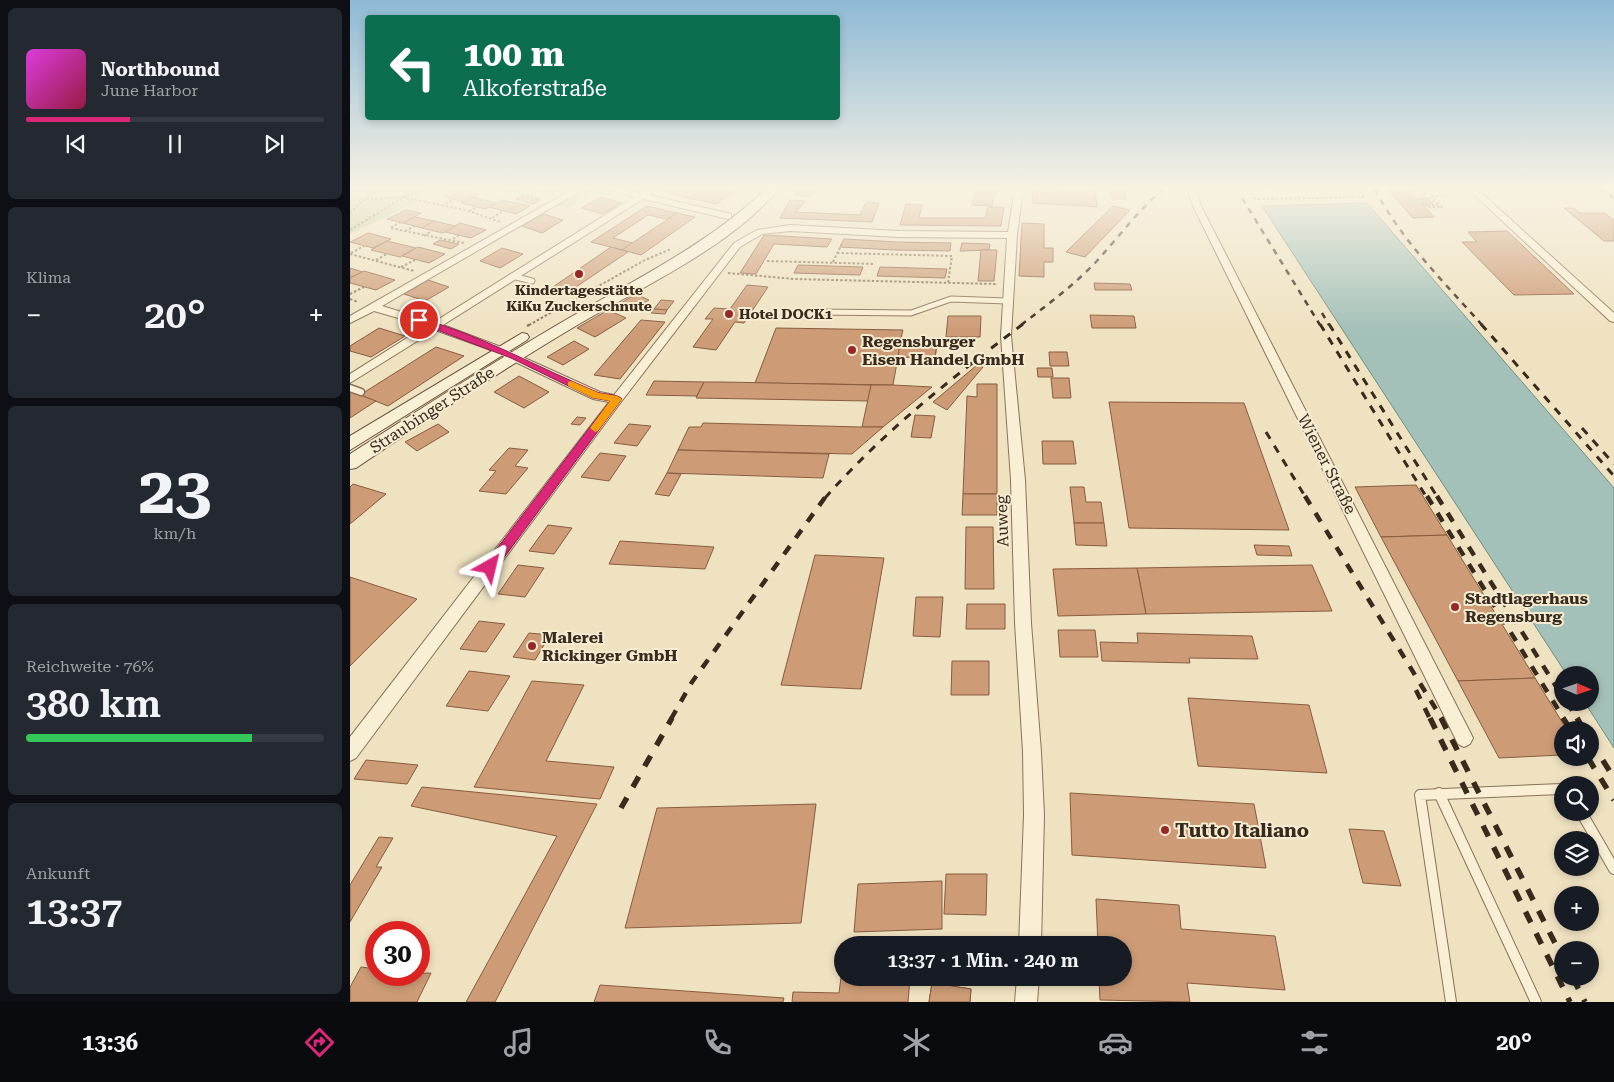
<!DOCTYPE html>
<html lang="de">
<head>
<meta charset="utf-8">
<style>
	:root { --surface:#171b24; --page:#242831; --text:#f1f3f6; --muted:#9ea1a6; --line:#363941; --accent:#db2777 }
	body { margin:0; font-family:"Roboto Serif",serif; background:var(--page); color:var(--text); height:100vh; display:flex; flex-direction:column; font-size:19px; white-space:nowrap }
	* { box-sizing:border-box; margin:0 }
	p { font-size:16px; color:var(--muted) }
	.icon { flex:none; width:28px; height:28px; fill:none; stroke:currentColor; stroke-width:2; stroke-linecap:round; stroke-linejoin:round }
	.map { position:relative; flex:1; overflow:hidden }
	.panel { display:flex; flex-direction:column; gap:8px; padding:8px; background:#0d0f14; width:350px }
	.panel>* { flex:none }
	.top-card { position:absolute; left:15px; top:15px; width:475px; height:105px; border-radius:5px; box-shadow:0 2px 8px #0003; background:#0b6e4f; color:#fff; overflow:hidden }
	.needle { width:32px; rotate:92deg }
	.fabs { position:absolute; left:1204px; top:666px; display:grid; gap:10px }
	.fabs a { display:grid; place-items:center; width:45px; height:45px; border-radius:50%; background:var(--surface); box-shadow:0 2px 8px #0003; font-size:25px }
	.speed { position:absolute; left:15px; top:921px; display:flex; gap:10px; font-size:25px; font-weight:700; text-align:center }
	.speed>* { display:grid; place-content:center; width:65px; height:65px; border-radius:50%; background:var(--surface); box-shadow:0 2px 8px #0003; line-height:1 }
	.speed .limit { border:8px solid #d22; background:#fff; color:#111 }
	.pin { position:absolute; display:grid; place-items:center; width:42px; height:42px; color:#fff; margin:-21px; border:2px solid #fff; border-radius:50%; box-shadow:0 1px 5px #0007 }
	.me { position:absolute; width:55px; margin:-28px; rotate:37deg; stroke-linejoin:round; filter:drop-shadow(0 0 4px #0008) }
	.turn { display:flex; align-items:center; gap:18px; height:105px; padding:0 15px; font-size:22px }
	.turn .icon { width:65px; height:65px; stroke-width:2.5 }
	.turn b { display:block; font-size:35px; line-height:42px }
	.big { font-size:38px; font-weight:600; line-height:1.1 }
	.panel .card { flex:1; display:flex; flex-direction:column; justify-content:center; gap:8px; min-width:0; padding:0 18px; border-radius:8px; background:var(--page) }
	.panel .dial { align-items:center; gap:0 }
	.dial b { font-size:65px; line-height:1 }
	.song { display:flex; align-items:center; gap:15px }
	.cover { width:60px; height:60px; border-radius:8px; background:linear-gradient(135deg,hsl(300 70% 55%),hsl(340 70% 35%)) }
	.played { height:5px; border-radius:2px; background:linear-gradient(90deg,var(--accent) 35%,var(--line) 35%) }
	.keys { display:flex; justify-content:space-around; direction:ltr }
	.heat { display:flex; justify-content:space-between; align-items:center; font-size:28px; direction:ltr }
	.charge { height:8px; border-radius:4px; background:linear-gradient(90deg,#34c759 76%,var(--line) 0) }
	.trip { position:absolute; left:484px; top:936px; width:298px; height:50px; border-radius:25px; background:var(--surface); box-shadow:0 2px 8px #0003; font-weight:600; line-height:50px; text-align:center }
	.menu { display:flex; height:80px; justify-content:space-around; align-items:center; background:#090b0e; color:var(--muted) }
	.menu .icon { width:35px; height:35px }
	.menu .active { color:var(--accent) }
	.menu b { font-size:22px; color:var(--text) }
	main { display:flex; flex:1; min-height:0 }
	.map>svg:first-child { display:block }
	.green { fill:#c5cd95 }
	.water { fill:#a4c1b9; stroke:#6b8f86 }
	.building { fill:#cd9c76; stroke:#885c3e }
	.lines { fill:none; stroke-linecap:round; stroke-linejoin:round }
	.lane-far2-casing { stroke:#887358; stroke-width:7 }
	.lane-far1-casing { stroke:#887358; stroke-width:9 }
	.lane-casing { stroke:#887358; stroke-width:12 }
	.street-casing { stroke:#887358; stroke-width:2 }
	.secondary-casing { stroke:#6a543b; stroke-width:2 }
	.path-far1 { stroke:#887358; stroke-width:2; stroke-dasharray:2.5 2; stroke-linecap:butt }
	.path { stroke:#887358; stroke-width:2.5; stroke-dasharray:3 2.5; stroke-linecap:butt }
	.lane-far2 { stroke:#f9efd4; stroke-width:5 }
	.lane-far1 { stroke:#f9efd4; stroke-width:6 }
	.lane { stroke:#f9efd4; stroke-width:10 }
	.street { fill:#f9efd4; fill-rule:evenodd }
	.secondary { fill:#f9efd4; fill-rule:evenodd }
	.rail-far3 { stroke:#382a1d; stroke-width:2.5; stroke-dasharray:6 6; stroke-linecap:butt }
	.rail-far2 { stroke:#382a1d; stroke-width:3; stroke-dasharray:8 8; stroke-linecap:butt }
	.rail-far1 { stroke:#382a1d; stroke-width:4.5; stroke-dasharray:10 10; stroke-linecap:butt }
	.rail { stroke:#382a1d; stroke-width:5.5; stroke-dasharray:12 12; stroke-linecap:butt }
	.route { fill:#db2777; stroke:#8e194d }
	.slow { fill:#f59e0b }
	.poi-dot { fill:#982827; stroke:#f6ecd1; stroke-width:2 }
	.labels { text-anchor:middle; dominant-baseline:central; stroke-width:4; stroke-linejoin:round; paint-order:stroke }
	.far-poi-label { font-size:14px; font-weight:bold; fill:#382a1d; stroke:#f6ecd1 }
	.poi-label { font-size:16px; font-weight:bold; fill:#382a1d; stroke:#f6ecd1; text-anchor:start }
	.street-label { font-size:16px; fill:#382a1d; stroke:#f6ecd1 }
	.near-poi-label { font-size:19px; font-weight:bold; fill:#382a1d; stroke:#f6ecd1; text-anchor:start }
</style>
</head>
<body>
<main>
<section class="panel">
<div class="card">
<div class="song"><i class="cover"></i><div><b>Northbound</b><p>June Harbor</p></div></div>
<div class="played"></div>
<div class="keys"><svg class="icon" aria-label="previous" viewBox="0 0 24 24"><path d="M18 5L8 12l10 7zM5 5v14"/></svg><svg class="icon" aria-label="pause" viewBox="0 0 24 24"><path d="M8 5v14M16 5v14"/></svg><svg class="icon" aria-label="next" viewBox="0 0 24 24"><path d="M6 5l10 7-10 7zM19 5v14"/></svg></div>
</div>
<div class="card"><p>Klima</p>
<div class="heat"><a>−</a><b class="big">20°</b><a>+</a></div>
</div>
<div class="card dial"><b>23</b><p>km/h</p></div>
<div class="card"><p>Reichweite · 76%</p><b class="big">380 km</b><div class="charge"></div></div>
<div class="card"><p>Ankunft</p><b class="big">13:37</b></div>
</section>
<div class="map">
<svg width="1264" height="1002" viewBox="0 0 1264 1002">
	<rect width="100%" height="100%" fill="#efe2c1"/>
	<g class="green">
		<polygon points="0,189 93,189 0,234"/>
		<polygon points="234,190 244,192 217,208 206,206"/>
	</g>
	<polygon class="water" points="1017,203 1264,488 1264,748 1235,703 1240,702 1240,675 1217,675 912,206"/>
	<g class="building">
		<polygon points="105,189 109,189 129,194 114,202 92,196"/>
		<polygon points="181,189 210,189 202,194"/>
		<polygon points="322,189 388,189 366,204 316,193"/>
		<polygon points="449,189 465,189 459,197 444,195"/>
		<polygon points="629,189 648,189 647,194 628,193"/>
		<polygon points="1038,190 1058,190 1067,199 1078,199 1083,204 1072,204 1084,217 1063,218"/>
		<polygon points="708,191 745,191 747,207 683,203 682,192 708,193"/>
		<polygon points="761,192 774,192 776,199 763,199"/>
		<polygon points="626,193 644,194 642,206 622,205"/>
		<polygon points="173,196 190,200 183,204 166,199"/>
		<polygon points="123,197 147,203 135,209 111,203"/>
		<polygon points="251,197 271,203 253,214 232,208"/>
		<polygon points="152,200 180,206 166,214 139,207"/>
		<polygon points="440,200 455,201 446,212 510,215 516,202 529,203 522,222 430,218"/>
		<polygon points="556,204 572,205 569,218 635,218 638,207 654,207 651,226 550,225"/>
		<polygon points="297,206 327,213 317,219 298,215 263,238 283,243 272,250 241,242"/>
		<polygon points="763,206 780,210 735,257 716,252"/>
		<polygon points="1214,208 1224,208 1230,213 1254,213 1264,220 1264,241 1254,241"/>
		<polygon points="56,210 71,213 53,223 37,219"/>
		<polygon points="327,213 345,217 291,255 272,250"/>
		<polygon points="193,214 213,220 192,233 172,226"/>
		<polygon points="65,217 84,221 72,228 53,223"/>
		<polygon points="84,221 105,226 93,233 72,228"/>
		<polygon points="110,223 136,230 121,238 95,232"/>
		<polygon points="672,223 694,224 694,248 703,248 703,262 694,262 694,277 669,276"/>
		<polygon points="1157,231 1224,294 1164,295 1112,242 1127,242 1118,232"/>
		<polygon points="18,233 41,239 23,248 0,242"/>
		<polygon points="414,235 482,239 477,247 424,244 406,274 390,273"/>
		<polygon points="494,239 547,242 601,243 600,251 545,250 490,247"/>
		<polygon points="90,240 109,244 101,249 83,244"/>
		<polygon points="37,241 66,248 50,257 21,250"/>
		<polygon points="612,243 640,244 639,250 610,251"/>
		<polygon points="68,247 95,254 79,263 52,256"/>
		<polygon points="261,247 278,252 214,295 197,291"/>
		<polygon points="152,248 173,254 150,268 130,261"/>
		<polygon points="631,250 647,250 644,281 628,281"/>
		<polygon points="448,265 513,267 510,275 444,273"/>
		<polygon points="530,267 597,269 595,278 527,276"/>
		<polygon points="0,268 13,272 0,278"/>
		<polygon points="14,271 45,280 26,290 0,283 0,278"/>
		<polygon points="78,280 99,287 75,301 54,294"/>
		<polygon points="744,283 780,284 782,290 745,290"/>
		<polygon points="397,285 418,287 394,323 385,322 366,350 343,347 363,319 355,319 364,308 380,309"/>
		<polygon points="286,294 299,300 279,312 266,306"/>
		<polygon points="311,300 324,301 317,310 304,309"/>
		<polygon points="304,309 317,310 315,314 301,313"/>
		<polygon points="258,310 276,318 245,337 227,328"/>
		<polygon points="740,315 784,316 786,328 742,328"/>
		<polygon points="598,316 631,316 630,337 596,337"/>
		<polygon points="291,320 315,322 270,379 244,375"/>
		<polygon points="29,328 55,336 21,357 0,351 0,346"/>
		<polygon points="426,328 553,330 550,342 587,343 585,358 548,357 543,385 405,383"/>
		<polygon points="224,341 239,349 213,365 197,357"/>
		<polygon points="550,342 587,343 585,358 548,357"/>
		<polygon points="86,347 114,356 38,406 10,395"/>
		<polygon points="699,352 717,352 719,366 700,366"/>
		<polygon points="627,365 633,367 597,410 583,402"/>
		<polygon points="687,368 702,368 703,377 688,377"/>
		<polygon points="169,376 199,392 174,408 144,392"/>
		<polygon points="701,378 719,378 721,398 703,398"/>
		<polygon points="304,381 354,382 347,396 296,395"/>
		<polygon points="354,382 373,382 521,385 518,401 346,398"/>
		<polygon points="627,384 647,384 647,494 613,494 617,396 627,397"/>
		<polygon points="521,385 543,385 582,387 533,427 512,427"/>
		<polygon points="0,392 10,395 26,401 0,418"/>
		<polygon points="759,402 894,403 939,530 779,528"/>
		<polygon points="565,415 585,416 581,438 561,437"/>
		<polygon points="227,417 236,418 230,425 221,424"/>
		<polygon points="353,423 512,427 533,427 502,454 328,450 339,427 351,427"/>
		<polygon points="88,424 99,432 67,451 55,442"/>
		<polygon points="279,424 301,426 287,446 264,443"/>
		<polygon points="692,441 723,441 726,464 693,464"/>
		<polygon points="159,448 178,450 165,466 178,468 156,494 129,491 146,471 139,470"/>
		<polygon points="328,450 479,454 473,478 317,473"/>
		<polygon points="250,453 276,456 259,481 231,477"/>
		<polygon points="317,473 331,474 319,496 305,494"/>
		<polygon points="3,484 36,494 0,524 0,487"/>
		<polygon points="1066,485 1097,535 1031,537 1005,487"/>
		<polygon points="720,487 734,487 736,502 751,502 754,523 724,523"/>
		<polygon points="613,494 647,494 647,515 612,515"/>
		<polygon points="724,523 754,523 757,546 726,545"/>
		<polygon points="198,525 222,528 204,554 179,551"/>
		<polygon points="616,527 643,527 644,589 615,589"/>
		<polygon points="1097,535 1185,678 1108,681 1031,537"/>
		<polygon points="270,541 364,547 355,569 259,564"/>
		<polygon points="904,545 939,546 942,556 907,555"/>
		<polygon points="465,555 534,558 511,689 431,685"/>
		<polygon points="168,565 194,568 175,597 148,594"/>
		<polygon points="962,565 982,611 796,614 787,568"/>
		<polygon points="787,568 796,614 708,616 703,569"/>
		<polygon points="0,577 67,599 0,666"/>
		<polygon points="566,597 593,597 590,637 563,636"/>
		<polygon points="617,604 655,604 655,629 616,629"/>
		<polygon points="129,621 155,624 136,652 110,649"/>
		<polygon points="708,630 745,630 748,657 710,657"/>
		<polygon points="179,633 200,635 185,660 163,657"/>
		<polygon points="787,633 902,636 908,659 839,658 840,663 752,661 750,642 788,643"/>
		<polygon points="602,661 639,661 639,695 601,695"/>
		<polygon points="119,671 160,676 138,711 96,706"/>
		<polygon points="1185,678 1217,730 1212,730 1212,755 1149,758 1108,681"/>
		<polygon points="182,681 234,685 196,761 264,767 250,799 124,787"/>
		<polygon points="838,698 959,705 977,773 848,766"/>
		<polygon points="16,760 68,765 57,784 4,779"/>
		<polygon points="72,787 247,804 145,1002 116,1002 207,836 61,806"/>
		<polygon points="720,793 904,804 916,868 722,855"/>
		<polygon points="466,804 451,923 275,928 307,808"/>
		<polygon points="999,829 1034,831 1051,886 1013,883"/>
		<polygon points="29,837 43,838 26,867 32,867 0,922 0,885"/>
		<polygon points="596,874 637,874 636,915 594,914"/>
		<polygon points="592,881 592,929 504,932 508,884"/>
		<polygon points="746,899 829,905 831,929 925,936 935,990 837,983 840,1002 750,1000 749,978 772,978 772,945 748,945"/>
		<polygon points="11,967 26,969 26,975 81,973 67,1002 0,1002 0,987"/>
		<polygon points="492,970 492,978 560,978 558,1002 442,1002 443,992 489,993"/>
		<polygon points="582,983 621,989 620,1002 579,1002"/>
		<polygon points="582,983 621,989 620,1002 579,1002"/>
		<polygon points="250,985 434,998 433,1002 244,1002"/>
	</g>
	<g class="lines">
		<defs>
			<g id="lane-far2">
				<polyline points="162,276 182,281"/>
				<polyline points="466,312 561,313 601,299 657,301"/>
			</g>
			<polyline id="lane-far1" points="0,388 11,392"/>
			<g id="lane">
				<polyline points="1089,793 1186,1002"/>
				<polyline points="1231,812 1264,869"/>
				<polyline points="1101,1002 1070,795 1212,789"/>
			</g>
			<g id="street">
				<polygon points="223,189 234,189 32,306 84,322 284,197 259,189 275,189 290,193 296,189 306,189 299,195 381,214 381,218 378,219 293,199 93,325 146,345 250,392 264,395 384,243 407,230 440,225 549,231 658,232 665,189 673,189 667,235 661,336 675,480 681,623 691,752 694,815 691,945 669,945 674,815 673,752 665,623 661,480 651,336 657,238 549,237 440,231 412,234 390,247 271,402 6,758 0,761 0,737 259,402 243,399 138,349 85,330 0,383 0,374 76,326 24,311 0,323 0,316"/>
				<polygon points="837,189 845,189 851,206 1120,732 1123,738 1120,744 1114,747 1108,744 843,206"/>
				<polygon points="1118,189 1127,189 1264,313 1264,322 1260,321"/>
				<polygon points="667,978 689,978 687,1002 665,1002"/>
			</g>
			<g id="secondary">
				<path d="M416 189H428C384 245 290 288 229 324 153 369 80 418 6 468L0 469V454C72 408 145 361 219 318 288 278 358 244 416 189Z"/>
				<polygon points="172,333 177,334 179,337 177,340 0,450 0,436"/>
			</g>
		</defs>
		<use href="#lane-far2" class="lane-far2-casing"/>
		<use href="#lane-far1" class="lane-far1-casing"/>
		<use href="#lane" class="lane-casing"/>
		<use href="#street" class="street-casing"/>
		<use href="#secondary" class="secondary-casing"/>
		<g class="path-far1">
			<polyline points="150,189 190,198"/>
			<polyline points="900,189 906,199 1015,197 1008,189"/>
			<polyline points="1071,189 1077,196"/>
			<polyline points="181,196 189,191"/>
			<polyline points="1081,196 1098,196"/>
			<polyline points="56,198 116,210 150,222"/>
			<polyline points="1070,198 1080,198 1087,205 1075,205 1077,207 1092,207 1082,196"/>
			<polyline points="16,199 53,197 75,189"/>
			<polyline points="92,206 105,199"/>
			<polyline points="119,211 127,207"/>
			<polyline points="0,213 20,195 31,189"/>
			<polyline points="142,218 154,211"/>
			<polyline points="51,222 40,228 114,243"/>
			<polyline points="0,230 59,194"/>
			<polyline points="55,231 65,226"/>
			<polyline points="74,236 83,230"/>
			<polyline points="103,239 109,235"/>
			<polyline points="1,253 14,246"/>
			<polyline points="487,253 602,256 598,282"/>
			<polyline points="0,254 64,271"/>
			<polyline points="26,260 37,254"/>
			<polyline points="417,261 525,264"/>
			<polyline points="483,262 493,241"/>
			<polyline points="51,267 65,260"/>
			<polyline points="378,273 444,279 647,284"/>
			<polyline points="0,294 14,287"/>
			<polyline points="0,299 8,302"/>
			<polyline points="179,325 295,260 321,249"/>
		</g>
		<polyline class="path" points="177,326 181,324"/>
		<use href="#lane-far2" class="lane-far2"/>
		<use href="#lane-far1" class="lane-far1"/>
		<use href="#lane" class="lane"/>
		<use href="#street" class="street"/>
		<use href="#secondary" class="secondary"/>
		<g class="rail-far3">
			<path d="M1025 189C1051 240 1094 282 1132 325"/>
			<polyline points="1249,189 1264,198"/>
			<polyline points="892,198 970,325"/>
			<polyline points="972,313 979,325"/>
			<path d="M671 325C697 305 723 286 745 263 768 238 788 210 814 189"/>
		</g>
		<g class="rail-far2">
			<polyline points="970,324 1077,498"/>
			<polyline points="979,324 1088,498"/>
			<polyline points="1131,324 1264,476"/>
			<polyline points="1232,428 1264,464"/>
			<polyline points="916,432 956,498"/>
			<path d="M475 498C534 431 603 377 673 324"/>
		</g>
		<g class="rail-far1">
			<polyline points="955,496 1092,719"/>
			<polyline points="1077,496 1214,719"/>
			<polyline points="1087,496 1212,696"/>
			<polyline points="1066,690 1080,719"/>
			<polyline points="1217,702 1227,719"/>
			<polyline points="321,719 342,682 476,496"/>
		</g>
		<g class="rail">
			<polyline points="1080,718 1220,1002"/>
			<polyline points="1091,718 1212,957"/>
			<polyline points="1213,718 1221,730"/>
			<polyline points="1227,718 1234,730"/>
			<polyline points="1240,740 1264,778"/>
			<polyline points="1238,758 1264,800"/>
			<polyline points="271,808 322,718"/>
			<polyline points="1223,978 1235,1002"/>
		</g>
	</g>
	<linearGradient id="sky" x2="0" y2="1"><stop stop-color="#8db9d5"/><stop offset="0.57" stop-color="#f8f2e3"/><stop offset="1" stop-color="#f8f2e3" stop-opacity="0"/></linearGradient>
	<rect width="1264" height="330" fill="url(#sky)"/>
	<path class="route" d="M69 318C131 335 187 367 247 392 255 395 266 393 272 399L144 571 140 572 134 567 135 564 260 401 243 398 161 358 66 322V319Z"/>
	<polygon class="slow" points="221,381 249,393 267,396 272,399 248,431 245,432 240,428 260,401 243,398 218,386 218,382"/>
	<g class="poi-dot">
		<circle cx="229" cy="274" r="5"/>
		<circle cx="379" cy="314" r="5"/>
		<circle cx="502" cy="350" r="5"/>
		<circle cx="1105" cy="607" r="5"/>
		<circle cx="182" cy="646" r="5"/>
		<circle cx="815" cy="830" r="5"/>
	</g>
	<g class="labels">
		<g class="far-poi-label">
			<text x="229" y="290">Kindertagesstätte<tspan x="229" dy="16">KiKu Zuckerschnute</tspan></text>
			<text x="389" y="314" text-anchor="start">Hotel DOCK1</text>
		</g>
		<g class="poi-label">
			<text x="512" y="341">Regensburger<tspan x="512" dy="18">Eisen Handel GmbH</tspan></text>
			<text x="1115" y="598">Stadtlagerhaus<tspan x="1115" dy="18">Regensburg</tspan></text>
			<text x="192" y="637">Malerei<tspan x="192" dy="18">Rickinger GmbH</tspan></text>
		</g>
		<g class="street-label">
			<text transform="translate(82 410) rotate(-33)">Straubinger Straße</text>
			<text transform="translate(977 464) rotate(63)">Wiener Straße</text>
			<text transform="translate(652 521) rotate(-92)">Auweg</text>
		</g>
		<g class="near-poi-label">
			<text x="825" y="830">Tutto Italiano</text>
		</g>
	</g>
</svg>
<div class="fabs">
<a><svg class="needle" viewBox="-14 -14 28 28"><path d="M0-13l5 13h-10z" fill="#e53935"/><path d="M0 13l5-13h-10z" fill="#9ea1a6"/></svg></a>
<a><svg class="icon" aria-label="sound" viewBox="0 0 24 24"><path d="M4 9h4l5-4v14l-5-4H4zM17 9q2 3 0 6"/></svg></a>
<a><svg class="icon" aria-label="search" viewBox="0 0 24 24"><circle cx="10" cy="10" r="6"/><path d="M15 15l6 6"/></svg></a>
<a><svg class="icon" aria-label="layers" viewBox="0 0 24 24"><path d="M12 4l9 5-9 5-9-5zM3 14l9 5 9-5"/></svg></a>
<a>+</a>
<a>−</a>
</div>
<div class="speed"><div class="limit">30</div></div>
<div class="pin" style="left:69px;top:320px;background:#d93025"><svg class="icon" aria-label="arrive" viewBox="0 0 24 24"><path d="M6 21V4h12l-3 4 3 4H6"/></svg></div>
<svg class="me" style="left:140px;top:567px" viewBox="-20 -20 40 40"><path d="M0-17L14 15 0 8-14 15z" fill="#db2777" stroke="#fff" stroke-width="4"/></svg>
<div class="trip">13:37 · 1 Min. · 240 m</div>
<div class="top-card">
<div class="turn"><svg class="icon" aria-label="left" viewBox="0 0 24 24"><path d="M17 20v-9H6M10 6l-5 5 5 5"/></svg><div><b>100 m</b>Alkoferstraße</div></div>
</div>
</div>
</main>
<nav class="menu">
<b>13:36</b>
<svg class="icon active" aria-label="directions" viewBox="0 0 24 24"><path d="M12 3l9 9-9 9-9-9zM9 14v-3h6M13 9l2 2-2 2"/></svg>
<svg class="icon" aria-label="music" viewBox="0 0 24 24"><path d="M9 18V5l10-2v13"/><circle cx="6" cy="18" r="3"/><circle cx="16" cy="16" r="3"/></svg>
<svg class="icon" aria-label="phone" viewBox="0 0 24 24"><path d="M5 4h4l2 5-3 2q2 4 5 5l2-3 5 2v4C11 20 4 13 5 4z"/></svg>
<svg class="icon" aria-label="climate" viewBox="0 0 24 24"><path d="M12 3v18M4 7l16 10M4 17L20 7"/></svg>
<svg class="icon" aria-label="car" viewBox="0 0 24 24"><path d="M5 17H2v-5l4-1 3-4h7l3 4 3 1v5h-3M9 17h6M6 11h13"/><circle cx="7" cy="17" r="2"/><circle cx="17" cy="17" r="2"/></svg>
<svg class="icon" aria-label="filters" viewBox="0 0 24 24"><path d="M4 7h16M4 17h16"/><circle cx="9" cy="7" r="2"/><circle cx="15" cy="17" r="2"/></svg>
<b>20°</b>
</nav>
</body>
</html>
